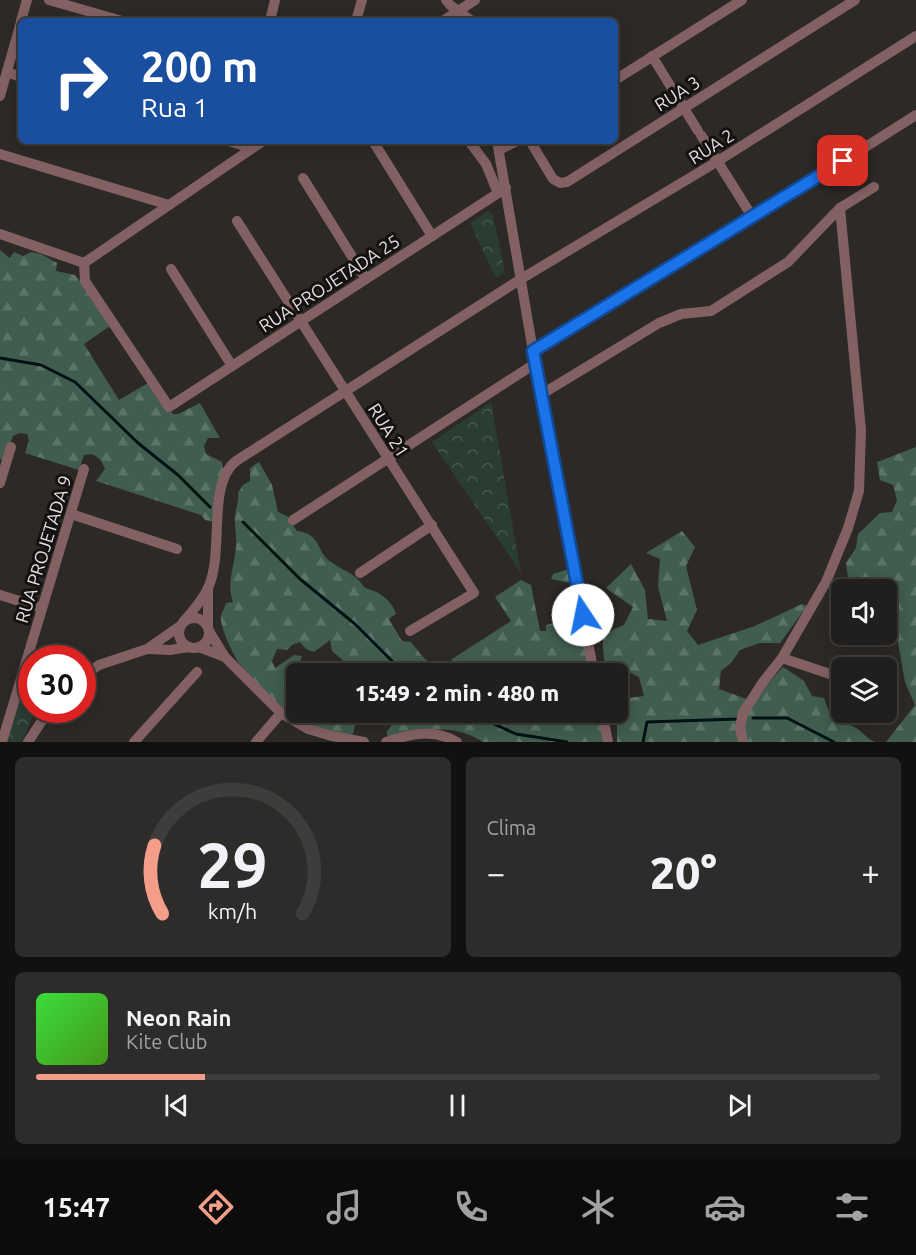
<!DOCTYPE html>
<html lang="pt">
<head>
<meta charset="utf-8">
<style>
	:root { --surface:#211f1d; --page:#2d2c2a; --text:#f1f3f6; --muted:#a2a2a4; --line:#3e3d3b; --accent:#f49e89 }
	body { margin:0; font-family:Ubuntu,sans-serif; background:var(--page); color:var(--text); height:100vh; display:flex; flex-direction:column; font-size:22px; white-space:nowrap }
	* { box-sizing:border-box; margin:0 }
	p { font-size:20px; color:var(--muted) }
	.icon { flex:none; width:33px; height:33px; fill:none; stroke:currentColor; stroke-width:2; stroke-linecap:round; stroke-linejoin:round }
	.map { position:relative; height:742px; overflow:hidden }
	.panel { display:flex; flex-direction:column; gap:15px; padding:15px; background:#121110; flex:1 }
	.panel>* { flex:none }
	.hud { position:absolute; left:18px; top:18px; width:600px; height:126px; border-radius:9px; box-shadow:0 3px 15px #0003,0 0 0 2px var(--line); background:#1a4fa0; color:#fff; overflow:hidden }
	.controls { position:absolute; left:831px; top:579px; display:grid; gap:12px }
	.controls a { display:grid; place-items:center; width:66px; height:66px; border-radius:9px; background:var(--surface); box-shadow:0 3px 15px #0003,0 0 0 2px var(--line); font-size:30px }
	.speed { position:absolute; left:18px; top:645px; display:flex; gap:12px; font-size:30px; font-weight:700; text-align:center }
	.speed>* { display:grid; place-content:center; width:78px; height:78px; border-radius:50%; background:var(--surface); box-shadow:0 3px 15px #0003,0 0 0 2px var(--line); line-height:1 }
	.speed .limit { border:9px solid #d22; background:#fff; color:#111 }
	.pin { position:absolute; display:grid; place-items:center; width:51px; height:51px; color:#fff; margin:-26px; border-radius:12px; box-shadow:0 3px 9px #0006 }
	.me { position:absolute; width:66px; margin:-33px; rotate:349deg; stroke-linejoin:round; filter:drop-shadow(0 0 4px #0008) }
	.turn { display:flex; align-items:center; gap:21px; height:126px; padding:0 24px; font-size:27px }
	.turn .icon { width:78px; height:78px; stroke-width:2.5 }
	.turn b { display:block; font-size:42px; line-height:51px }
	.big { font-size:45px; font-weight:800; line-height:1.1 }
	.panel .card { flex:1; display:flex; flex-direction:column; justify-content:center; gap:9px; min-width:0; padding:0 21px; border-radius:9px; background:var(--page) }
	.panel .dial { align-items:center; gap:0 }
	.dial svg { height:156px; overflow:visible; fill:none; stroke:var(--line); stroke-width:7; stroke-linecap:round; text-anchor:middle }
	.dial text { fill:var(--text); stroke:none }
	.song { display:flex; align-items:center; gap:18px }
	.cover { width:72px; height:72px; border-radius:9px; background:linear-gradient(135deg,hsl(120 70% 55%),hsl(100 70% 35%)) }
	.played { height:6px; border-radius:3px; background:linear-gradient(90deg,var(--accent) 20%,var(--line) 20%) }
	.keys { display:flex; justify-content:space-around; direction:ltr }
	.heat { display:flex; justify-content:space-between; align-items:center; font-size:33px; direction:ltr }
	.panel .tiles { flex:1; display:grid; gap:15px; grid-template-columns:1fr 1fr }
	.card:last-child { grid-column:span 2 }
	.trip { position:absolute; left:286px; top:663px; width:342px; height:60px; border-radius:9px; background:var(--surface); box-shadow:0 3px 15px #0003,0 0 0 2px var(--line); font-weight:800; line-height:60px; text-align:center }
	.menu { display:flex; height:96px; justify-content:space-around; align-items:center; background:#0d0c0c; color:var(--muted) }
	.menu .icon { width:42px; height:42px }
	.menu .current { color:var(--accent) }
	.menu b { font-size:27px; color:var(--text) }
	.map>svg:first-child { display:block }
	.forest { fill:url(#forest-firs) }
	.park { fill:url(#park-crowns) }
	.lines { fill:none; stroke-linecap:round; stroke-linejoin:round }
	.stream { stroke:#001216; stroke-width:3 }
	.street { stroke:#836163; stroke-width:10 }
	.route-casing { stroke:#114b97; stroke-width:15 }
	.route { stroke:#1a73e8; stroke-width:10 }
	.labels { text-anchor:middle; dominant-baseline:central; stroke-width:6; stroke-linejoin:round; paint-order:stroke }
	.street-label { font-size:18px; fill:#e2dfde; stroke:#131211 }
</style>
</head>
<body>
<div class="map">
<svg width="916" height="742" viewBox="0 0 916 742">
	<defs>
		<pattern id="forest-firs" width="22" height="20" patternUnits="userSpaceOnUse" patternTransform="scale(1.5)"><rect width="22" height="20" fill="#415d4f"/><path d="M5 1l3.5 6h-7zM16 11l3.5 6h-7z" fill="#5c7468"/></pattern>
		<pattern id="park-crowns" width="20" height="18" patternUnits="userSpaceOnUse" patternTransform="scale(1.5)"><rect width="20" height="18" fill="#293d33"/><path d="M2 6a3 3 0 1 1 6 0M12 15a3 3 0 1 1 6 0" fill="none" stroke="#485950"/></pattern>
	</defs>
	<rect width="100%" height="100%" fill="#2c2927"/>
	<g class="forest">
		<path d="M0 250 10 258 14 252 23 256 31 252 41 254 57 263 56 271 75 275 87 290 110 326 84 344 119 400 148 383 173 414H178L200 403 220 438H208L204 446 206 454 222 462 223 469 214 522 205 520 201 515 96 481 105 469C101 459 95 452 84 455L79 470 25 453 29 440 27 434 20 433 13 436 4 460 0 459Z"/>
		<polygon points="916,447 916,742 886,742 915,705 905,682 893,614 887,611 886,590 842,590 841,607 837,605 837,589 848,577 846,563 856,548 858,534 880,513 892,512 897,500 893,485 880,480 877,462"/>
		<path d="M259 462 272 485 278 512 287 516 297 531C322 534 316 552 331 562 346 573 353 571 365 588 378 591 392 600 396 614L389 619 402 641 411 642 423 657 442 673H357L332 651 330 640 314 652 306 649 300 642 292 645 287 650 277 649 272 661 275 668 294 655 302 656 300 662 309 673 297 674V712H348L358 714 353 734C336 735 318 729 304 722 285 713 252 679 239 663 233 655 219 625 221 616 222 612 225 607 226 603L233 602C226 582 235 566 236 545 237 535 234 526 235 516 236 508 239 500 238 493L243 485 250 481V468Z"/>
		<polygon points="682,531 695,547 686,566 697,610 687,631 698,645 755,626 802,604 807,606 780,643 760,643 740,650 731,663 721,671 719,689 752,701 783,667 804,681 812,696 824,698 830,715 858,729 869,739 875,742 617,742 617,713 628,698 644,696 639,677 604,660 602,634 624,625 633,607 606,588 631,564 645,590 648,619 667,621 658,587 660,559 646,553"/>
		<polygon points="569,569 593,673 448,674 452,659 511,621 495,597 521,580 531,585 540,631 546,631 546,625 562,621 555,615 552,606 557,598 565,597 570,591 570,583 551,579 553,574"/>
		<path d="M600 712 606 742H483C452 722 421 730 387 737V731L402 713Z"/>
	</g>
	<g class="park">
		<polygon points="488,211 493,215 505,272 496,278 470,223"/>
		<polygon points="491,402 521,573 432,442"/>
		<polygon points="31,659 32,710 35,710 22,742 7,742"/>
	</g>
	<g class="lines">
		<g class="stream">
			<polyline points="0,358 41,365 75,382 138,443 178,475 210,507"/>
			<polyline points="243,522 300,579 355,624 405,674"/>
			<polyline points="468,712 516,734 567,742"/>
			<polyline points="753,718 787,718 834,742"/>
			<polyline points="643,742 647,722 738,719"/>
		</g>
		<g class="street">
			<polyline points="49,0 122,21"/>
			<polyline points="446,0 450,5 472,21"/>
			<polyline points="21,21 27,0"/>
			<polyline points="270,21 275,0"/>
			<polyline points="356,21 362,0"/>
			<polyline points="443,21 475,0"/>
			<polyline points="652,56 698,131"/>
			<polyline points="7,72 21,77"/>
			<polyline points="615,80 742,0"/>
			<polyline points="0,96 21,22"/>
			<polyline points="701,135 753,218"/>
			<polyline points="228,141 252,148"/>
			<polyline points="373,141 432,236"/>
			<polyline points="469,141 486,164 498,193"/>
			<polyline points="497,141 533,351 594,674"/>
			<polyline points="530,141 553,179 560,183 567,182 855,0"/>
			<polyline points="499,150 517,141"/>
			<polyline points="0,154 169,205"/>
			<polyline points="303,178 366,279"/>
			<polyline points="237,221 474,593 410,631"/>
			<polyline points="0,234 84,263"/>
			<polyline points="84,263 85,281 169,407 506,188"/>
			<polyline points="84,263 263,141"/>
			<polyline points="171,269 232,366"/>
			<polyline points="533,351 753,218 916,115"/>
			<polyline points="542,394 659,323 681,314 711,311 788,262 840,208 874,187"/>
			<polyline points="0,483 11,447"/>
			<polyline points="71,514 177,549"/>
			<polyline points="293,520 536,363"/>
			<polyline points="360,573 432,525"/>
			<polyline points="208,589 208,626"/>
			<polyline points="0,595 42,608"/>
			<circle cx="194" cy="633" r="15"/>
			<path d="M183 622C192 612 202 601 208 588 225 552 206 485 236 461L521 279 718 161 916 36"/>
			<polyline points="209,631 225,657 281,713 308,729 332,736 364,742"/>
			<polyline points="199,647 225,657"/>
			<polyline points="148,649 170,650 189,647"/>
			<polyline points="782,658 842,678"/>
			<polyline points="82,677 99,665 147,649 180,626"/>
			<polyline points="602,712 608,742"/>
			<polyline points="2,742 84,469"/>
			<polyline points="28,742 49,710"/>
			<polyline points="134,742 197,672"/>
			<polyline points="256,742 281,713"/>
			<path d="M386 742C411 734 432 728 457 742"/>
			<polyline points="743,742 740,727 743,713 763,682 782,658 826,582 848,528 859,491 861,430 840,208"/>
		</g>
	</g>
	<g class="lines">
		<defs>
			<polyline id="route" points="583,615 533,351 843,161"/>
		</defs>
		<use href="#route" class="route-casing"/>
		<use href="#route" class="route"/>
	</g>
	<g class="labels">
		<g class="street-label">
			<text transform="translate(677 93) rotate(-32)">RUA 3</text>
			<text transform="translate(711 146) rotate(-32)">RUA 2</text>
			<text transform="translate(329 283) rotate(-33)">RUA PROJETADA 25</text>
			<text transform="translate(389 430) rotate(58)">RUA 21</text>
			<text transform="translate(43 549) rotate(-73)">RUA PROJETADA 9</text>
		</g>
	</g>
</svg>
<div class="controls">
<a><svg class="icon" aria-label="sound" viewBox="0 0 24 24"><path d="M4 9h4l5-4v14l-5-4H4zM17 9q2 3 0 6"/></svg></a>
<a><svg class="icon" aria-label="layers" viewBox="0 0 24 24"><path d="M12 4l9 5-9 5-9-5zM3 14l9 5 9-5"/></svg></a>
</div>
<div class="speed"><div class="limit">30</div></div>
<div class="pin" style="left:843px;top:161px;background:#d93025"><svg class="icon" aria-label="arrive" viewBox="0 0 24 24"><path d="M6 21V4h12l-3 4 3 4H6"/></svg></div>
<svg class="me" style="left:583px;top:615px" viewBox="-20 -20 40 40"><circle r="19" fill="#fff"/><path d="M0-13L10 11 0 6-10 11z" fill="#1a73e8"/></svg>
<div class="trip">15:49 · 2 min · 480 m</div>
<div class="hud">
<div class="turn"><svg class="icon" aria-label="right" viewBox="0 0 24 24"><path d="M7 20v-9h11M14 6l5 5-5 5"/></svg><div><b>200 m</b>Rua 1</div></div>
</div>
</div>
<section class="panel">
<div class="tiles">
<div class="card dial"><svg viewBox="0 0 100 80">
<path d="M14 69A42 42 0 1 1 86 69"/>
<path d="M14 69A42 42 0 0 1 10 34" stroke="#f49e89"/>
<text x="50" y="56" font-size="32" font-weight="700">29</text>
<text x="50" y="72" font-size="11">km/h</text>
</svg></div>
<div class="card"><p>Clima</p>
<div class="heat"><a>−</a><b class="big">20°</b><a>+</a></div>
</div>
<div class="card">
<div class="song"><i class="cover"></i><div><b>Neon Rain</b><p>Kite Club</p></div></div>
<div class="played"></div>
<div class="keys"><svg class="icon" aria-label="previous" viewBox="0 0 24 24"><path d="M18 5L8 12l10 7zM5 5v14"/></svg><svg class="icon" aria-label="pause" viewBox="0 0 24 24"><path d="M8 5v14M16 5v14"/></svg><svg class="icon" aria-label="next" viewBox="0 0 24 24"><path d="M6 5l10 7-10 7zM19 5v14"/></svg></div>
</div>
</div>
</section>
<nav class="menu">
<b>15:47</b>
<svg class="icon current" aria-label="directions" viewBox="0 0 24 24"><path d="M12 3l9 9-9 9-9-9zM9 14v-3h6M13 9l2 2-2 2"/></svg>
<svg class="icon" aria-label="music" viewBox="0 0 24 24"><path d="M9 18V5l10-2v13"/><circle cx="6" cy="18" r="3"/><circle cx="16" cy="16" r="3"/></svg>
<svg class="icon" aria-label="phone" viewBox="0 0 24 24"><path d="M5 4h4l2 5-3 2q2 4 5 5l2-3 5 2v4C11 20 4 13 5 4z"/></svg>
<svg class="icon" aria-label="climate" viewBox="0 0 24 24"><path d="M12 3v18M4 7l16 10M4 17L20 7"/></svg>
<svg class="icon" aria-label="car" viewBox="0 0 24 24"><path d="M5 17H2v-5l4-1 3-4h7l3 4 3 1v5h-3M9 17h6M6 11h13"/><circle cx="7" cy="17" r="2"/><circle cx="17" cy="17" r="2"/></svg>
<svg class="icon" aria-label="filters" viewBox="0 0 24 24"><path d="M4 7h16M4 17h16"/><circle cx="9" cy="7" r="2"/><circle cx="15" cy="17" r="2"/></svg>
</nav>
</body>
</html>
